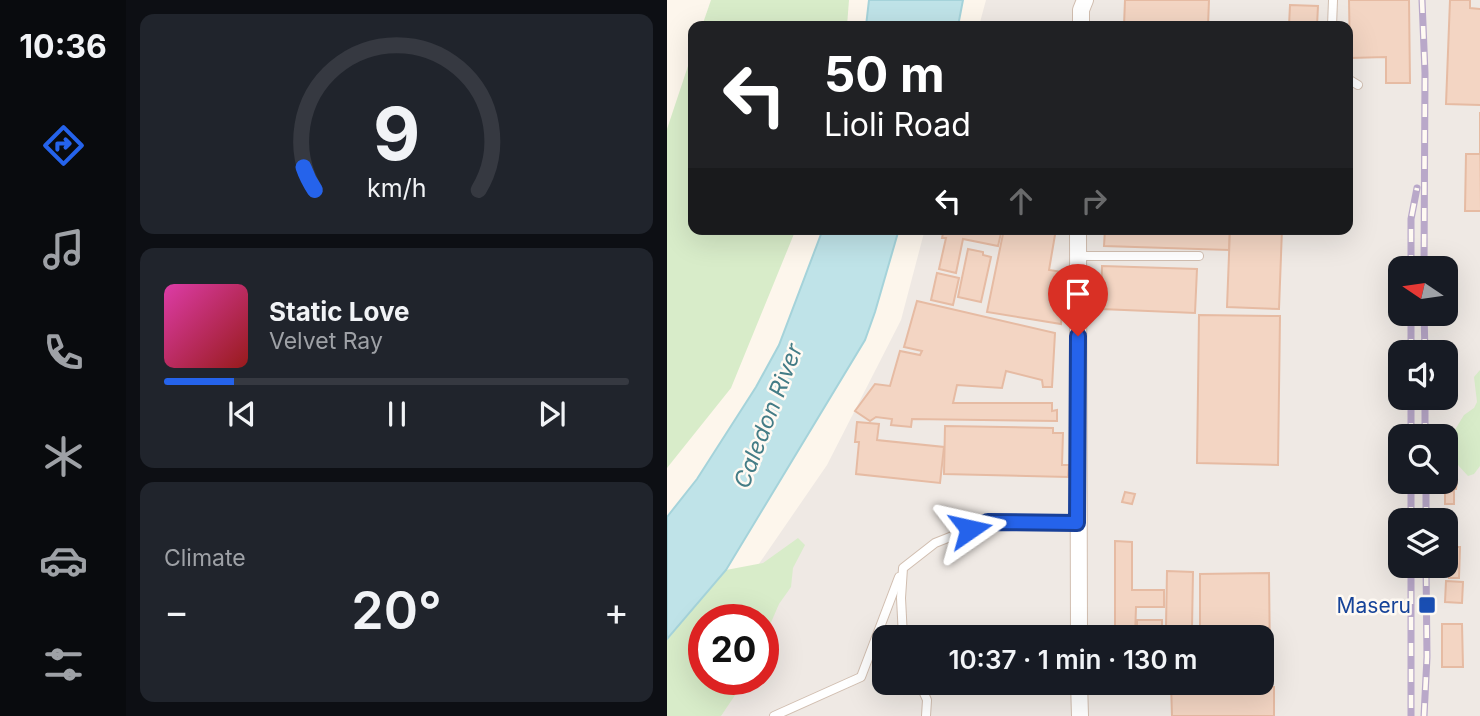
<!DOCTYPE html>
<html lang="en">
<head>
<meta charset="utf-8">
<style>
	:root { --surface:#171b24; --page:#20242c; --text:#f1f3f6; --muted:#9ea1a6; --line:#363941; --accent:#2563eb }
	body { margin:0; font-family:Inter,sans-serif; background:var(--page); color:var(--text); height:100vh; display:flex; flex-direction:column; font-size:26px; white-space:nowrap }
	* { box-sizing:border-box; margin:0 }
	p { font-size:23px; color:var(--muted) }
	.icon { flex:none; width:38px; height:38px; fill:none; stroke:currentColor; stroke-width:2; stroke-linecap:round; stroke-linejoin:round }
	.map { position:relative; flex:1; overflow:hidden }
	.details { display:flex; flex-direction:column; gap:14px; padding:14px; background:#0d0f14; width:541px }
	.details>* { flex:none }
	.banner { position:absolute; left:21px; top:21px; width:665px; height:214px; border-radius:14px; box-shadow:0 7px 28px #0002; background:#202124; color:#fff; overflow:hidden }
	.needle { width:46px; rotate:283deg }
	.tools { position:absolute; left:721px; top:256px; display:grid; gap:14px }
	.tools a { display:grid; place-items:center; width:70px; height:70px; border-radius:14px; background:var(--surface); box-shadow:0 7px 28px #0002; font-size:35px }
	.speed { position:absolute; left:21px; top:604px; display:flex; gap:14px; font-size:35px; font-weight:700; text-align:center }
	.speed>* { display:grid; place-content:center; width:91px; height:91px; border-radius:50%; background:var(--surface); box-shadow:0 7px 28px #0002; line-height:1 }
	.speed .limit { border:10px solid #d22; background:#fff; color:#111 }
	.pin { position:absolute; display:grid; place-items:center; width:60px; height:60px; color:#fff; margin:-72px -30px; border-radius:50% 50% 50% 0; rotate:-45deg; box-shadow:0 0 7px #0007 }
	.pin .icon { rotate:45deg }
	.me { position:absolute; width:77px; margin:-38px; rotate:79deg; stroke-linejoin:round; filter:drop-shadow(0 0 5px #0008) }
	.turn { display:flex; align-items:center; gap:24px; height:147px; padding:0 21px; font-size:32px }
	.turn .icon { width:91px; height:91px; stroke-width:2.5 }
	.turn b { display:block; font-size:49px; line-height:60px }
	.lanes { display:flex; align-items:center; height:66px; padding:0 21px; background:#0003; justify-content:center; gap:35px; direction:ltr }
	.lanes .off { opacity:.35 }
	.big { font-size:52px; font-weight:600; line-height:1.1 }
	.details .widget { flex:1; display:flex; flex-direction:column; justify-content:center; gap:10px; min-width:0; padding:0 24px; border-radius:14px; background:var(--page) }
	.details .dial { align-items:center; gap:0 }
	.dial svg { height:182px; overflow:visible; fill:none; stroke:var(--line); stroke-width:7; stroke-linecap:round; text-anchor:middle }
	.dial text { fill:var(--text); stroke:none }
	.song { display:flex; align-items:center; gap:21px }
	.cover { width:84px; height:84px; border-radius:10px; background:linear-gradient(135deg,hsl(320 70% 55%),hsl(0 70% 35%)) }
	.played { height:7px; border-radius:4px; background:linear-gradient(90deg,var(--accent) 15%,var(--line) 15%) }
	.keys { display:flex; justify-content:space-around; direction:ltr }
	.heat { display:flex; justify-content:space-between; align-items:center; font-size:38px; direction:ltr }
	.trip { position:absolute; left:205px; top:625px; width:402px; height:70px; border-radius:14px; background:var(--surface); box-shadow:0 7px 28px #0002; font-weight:600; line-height:70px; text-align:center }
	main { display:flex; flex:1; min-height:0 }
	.menu { display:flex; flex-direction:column; width:126px; justify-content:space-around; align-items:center; background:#090b0e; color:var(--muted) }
	.menu .icon { width:49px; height:49px }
	.menu .on { color:var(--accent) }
	.menu b { font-size:32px; color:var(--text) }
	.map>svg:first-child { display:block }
	.industrial { fill:#efe9e4; fill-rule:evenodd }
	.green { fill:#d8ecc9 }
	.water { fill:#bfe3e8; stroke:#a5d3da; stroke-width:2 }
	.building { fill:#f3d5c3; stroke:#e6bba3; stroke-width:2 }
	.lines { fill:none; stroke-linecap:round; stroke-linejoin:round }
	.lane-casing { stroke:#d1beb0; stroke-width:10 }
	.street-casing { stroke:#d1beb0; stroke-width:18 }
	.lane { stroke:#fff; stroke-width:8 }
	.street { stroke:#fff; stroke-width:16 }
	.rail-casing { stroke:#b9a8c9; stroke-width:7 }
	.rail { stroke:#fffaf3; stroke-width:4.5; stroke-dasharray:13; stroke-linecap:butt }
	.route-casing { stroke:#184099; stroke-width:18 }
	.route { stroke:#2563eb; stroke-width:12 }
	.transit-dot { fill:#1a4fb4; stroke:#fffaf3; stroke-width:2.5 }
	.labels { text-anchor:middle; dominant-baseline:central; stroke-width:5; stroke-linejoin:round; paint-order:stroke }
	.transit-label { font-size:21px; fill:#164399; stroke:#fffaf3; text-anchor:end }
	.water-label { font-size:23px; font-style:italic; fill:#437c86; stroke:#fffaf3 }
</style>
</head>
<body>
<main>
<nav class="menu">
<b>10:36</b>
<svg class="icon on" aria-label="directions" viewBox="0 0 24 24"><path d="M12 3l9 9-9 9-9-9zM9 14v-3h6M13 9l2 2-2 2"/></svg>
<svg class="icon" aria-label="music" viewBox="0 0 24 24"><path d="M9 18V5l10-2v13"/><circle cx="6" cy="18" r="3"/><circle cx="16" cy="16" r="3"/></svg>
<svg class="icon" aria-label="phone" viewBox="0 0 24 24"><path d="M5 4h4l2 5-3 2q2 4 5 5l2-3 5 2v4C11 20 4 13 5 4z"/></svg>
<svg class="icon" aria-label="climate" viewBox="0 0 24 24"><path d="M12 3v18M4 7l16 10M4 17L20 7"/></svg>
<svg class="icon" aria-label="car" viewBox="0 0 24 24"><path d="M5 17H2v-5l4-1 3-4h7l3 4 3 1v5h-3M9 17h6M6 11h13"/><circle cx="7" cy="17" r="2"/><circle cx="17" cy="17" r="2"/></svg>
<svg class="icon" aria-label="filters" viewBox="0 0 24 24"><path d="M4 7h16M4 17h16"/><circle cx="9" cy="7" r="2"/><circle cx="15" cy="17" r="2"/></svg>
</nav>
<section class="details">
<div class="widget dial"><svg viewBox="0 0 100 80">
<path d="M14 69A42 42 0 1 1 86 69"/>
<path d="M14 69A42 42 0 0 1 9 59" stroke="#2563eb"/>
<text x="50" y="56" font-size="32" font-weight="700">9</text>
<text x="50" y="72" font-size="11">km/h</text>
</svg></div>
<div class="widget">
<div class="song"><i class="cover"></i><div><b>Static Love</b><p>Velvet Ray</p></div></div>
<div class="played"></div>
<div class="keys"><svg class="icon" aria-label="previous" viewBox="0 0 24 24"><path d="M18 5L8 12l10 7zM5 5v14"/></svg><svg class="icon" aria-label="pause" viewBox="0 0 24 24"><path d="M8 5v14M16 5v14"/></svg><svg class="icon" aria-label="next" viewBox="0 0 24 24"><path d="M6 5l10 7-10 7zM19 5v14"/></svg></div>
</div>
<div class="widget"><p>Climate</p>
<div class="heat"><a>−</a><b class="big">20°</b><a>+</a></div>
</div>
</section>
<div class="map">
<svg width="814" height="716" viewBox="0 0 814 716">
	<rect width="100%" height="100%" fill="#fdf6ec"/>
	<path class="industrial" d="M319 0H813V716H0L37 679H96V620L54 619 160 465 234 320 258 229H681V26H312ZM733 268H779V313H733ZM733 352H779V397H733ZM733 436H779V481H733ZM733 520H779V565H733ZM217 637H595V682H217Z"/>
	<g class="green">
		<polygon points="44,0 182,0 180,26 35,26"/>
		<polygon points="26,51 26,229 129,229 64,388 0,468 0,129"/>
		<polygon points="813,370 813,466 807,474 801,476 791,465 779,463 780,443 797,415 807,408 810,402 807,377"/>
		<polygon points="131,538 138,545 126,568 124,587 112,604 96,641 96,620 37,620 37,679 79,679 54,716 0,716 0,639 59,570 96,563"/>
	</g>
	<g class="water">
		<polygon points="202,0 296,0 291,26 199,26"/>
		<polygon points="156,229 232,229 208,312 198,340 59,570 0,639 0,517 30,479 89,387 112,345"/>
	</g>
	<g class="building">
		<polygon points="458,0 542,0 541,26 457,26"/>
		<polygon points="682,0 742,0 743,83 719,83 719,57 683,58"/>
		<polygon points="783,0 803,0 803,8 814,9 814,105 779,104"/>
		<polygon points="623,5 651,6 650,26 622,26"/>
		<polygon points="813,112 814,211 798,211 799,154 813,154"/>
		<polygon points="277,229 335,229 331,246 296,239 289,273 272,269 279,238 275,238"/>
		<polygon points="337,229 389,229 382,270 396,272 396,284 401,285 402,315 395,314 394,324 320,312"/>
		<polygon points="438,229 563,229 562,250 437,246"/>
		<polygon points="563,229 615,229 612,309 560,307"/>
		<polygon points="301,249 316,252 316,255 324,257 314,302 291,297"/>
		<polygon points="435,266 530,269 528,313 434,309"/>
		<polygon points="270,273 292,278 286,305 264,300"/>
		<polygon points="250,301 388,333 385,387 376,387 375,380 339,371 335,388 290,385 286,403 385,403 385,411 390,410 390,421 245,419 244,427 224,425 225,419 209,417 203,421 188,411 208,384 223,386 233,351 253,355 255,351 237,347"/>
		<polygon points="532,315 613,316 611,465 530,463"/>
		<polygon points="190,422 212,424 210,440 277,447 273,483 189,474 192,442 188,442"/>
		<polygon points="278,426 386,428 386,433 396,433 395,465 402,465 401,477 277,474"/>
		<polygon points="790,480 789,489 776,489 776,481"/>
		<polygon points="787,491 787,504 778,504 778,492"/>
		<polygon points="458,492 468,494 465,504 455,502"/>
		<polygon points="448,541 465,542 465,590 497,590 497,607 469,607 468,637 448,637"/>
		<polygon points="784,547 793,547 792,578 782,578"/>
		<polygon points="500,571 526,572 525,628 499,627"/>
		<polygon points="602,573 603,661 595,661 595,637 533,637 533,574"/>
		<polygon points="779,581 796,582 795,603 778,602"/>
		<rect x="470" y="620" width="25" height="17"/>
		<polygon points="775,624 795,624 796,667 775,667"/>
		<polygon points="460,682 591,682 591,687 607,687 607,716 505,716 504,683"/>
	</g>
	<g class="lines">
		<defs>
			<g id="lane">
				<polyline points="665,26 666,0"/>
				<polyline points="681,79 691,85"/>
				<polyline points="411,256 532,256"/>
				<polyline points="236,637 234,598 236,568 268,543 321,522 410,523"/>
				<polyline points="252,682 260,700 259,716"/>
				<polyline points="107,716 194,677 232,577"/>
			</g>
			<g id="street">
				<polyline points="414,26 414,10 418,0"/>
				<polyline points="411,229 412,637"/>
				<polyline points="412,682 413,716"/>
			</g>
		</defs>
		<use href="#lane" class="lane-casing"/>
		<use href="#street" class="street-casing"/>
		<use href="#lane" class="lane"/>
		<use href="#street" class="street"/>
		<defs>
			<g id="rail">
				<polyline points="755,0 758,73 757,268"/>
				<polyline points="744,268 744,219 750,188"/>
				<polyline points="744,313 744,352"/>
				<polyline points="757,313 758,352"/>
				<polyline points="744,397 744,436"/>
				<polyline points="758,397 758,436"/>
				<polyline points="744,481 744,520"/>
				<polyline points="759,481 759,520"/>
				<polyline points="744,565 744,716"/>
				<polyline points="757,716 760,657 759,565"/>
			</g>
		</defs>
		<use href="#rail" class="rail-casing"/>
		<use href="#rail" class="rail"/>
	</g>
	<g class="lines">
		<defs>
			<polyline id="route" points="303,529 321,522 410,523 411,336"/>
		</defs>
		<use href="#route" class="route-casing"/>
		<use href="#route" class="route"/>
	</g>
	<rect class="transit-dot" x="751" y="596" width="18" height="18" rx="3.5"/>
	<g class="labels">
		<g class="transit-label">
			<text x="744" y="605">Maseru</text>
		</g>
		<g class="water-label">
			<text transform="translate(101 416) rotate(-69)">Caledon River</text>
		</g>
	</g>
</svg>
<div class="tools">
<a><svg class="needle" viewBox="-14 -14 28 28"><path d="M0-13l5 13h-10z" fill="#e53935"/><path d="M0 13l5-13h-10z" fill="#9ea1a6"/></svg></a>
<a><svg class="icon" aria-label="sound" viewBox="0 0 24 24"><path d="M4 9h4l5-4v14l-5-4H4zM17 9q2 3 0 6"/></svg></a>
<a><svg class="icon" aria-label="search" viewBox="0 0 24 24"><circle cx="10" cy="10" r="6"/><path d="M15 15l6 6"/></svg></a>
<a><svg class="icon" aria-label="layers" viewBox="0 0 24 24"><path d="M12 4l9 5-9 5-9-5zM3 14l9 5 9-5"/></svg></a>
</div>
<div class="speed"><div class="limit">20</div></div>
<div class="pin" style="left:411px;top:336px;background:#d93025"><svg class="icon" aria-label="arrive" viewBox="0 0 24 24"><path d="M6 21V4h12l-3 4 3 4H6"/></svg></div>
<svg class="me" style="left:303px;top:529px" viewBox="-20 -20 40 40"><path d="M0-17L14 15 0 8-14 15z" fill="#2563eb" stroke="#fff" stroke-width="4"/></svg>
<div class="trip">10:37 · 1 min · 130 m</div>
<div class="banner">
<div class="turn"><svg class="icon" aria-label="left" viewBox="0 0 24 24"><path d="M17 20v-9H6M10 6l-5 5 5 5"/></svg><div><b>50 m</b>Lioli Road</div></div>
<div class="lanes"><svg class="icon" aria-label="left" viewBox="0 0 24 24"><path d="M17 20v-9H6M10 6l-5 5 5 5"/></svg><svg class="icon off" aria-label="ahead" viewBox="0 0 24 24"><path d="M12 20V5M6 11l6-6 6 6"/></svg><svg class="icon off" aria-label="right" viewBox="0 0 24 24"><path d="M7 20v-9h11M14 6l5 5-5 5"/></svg></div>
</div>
</div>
</main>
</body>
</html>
